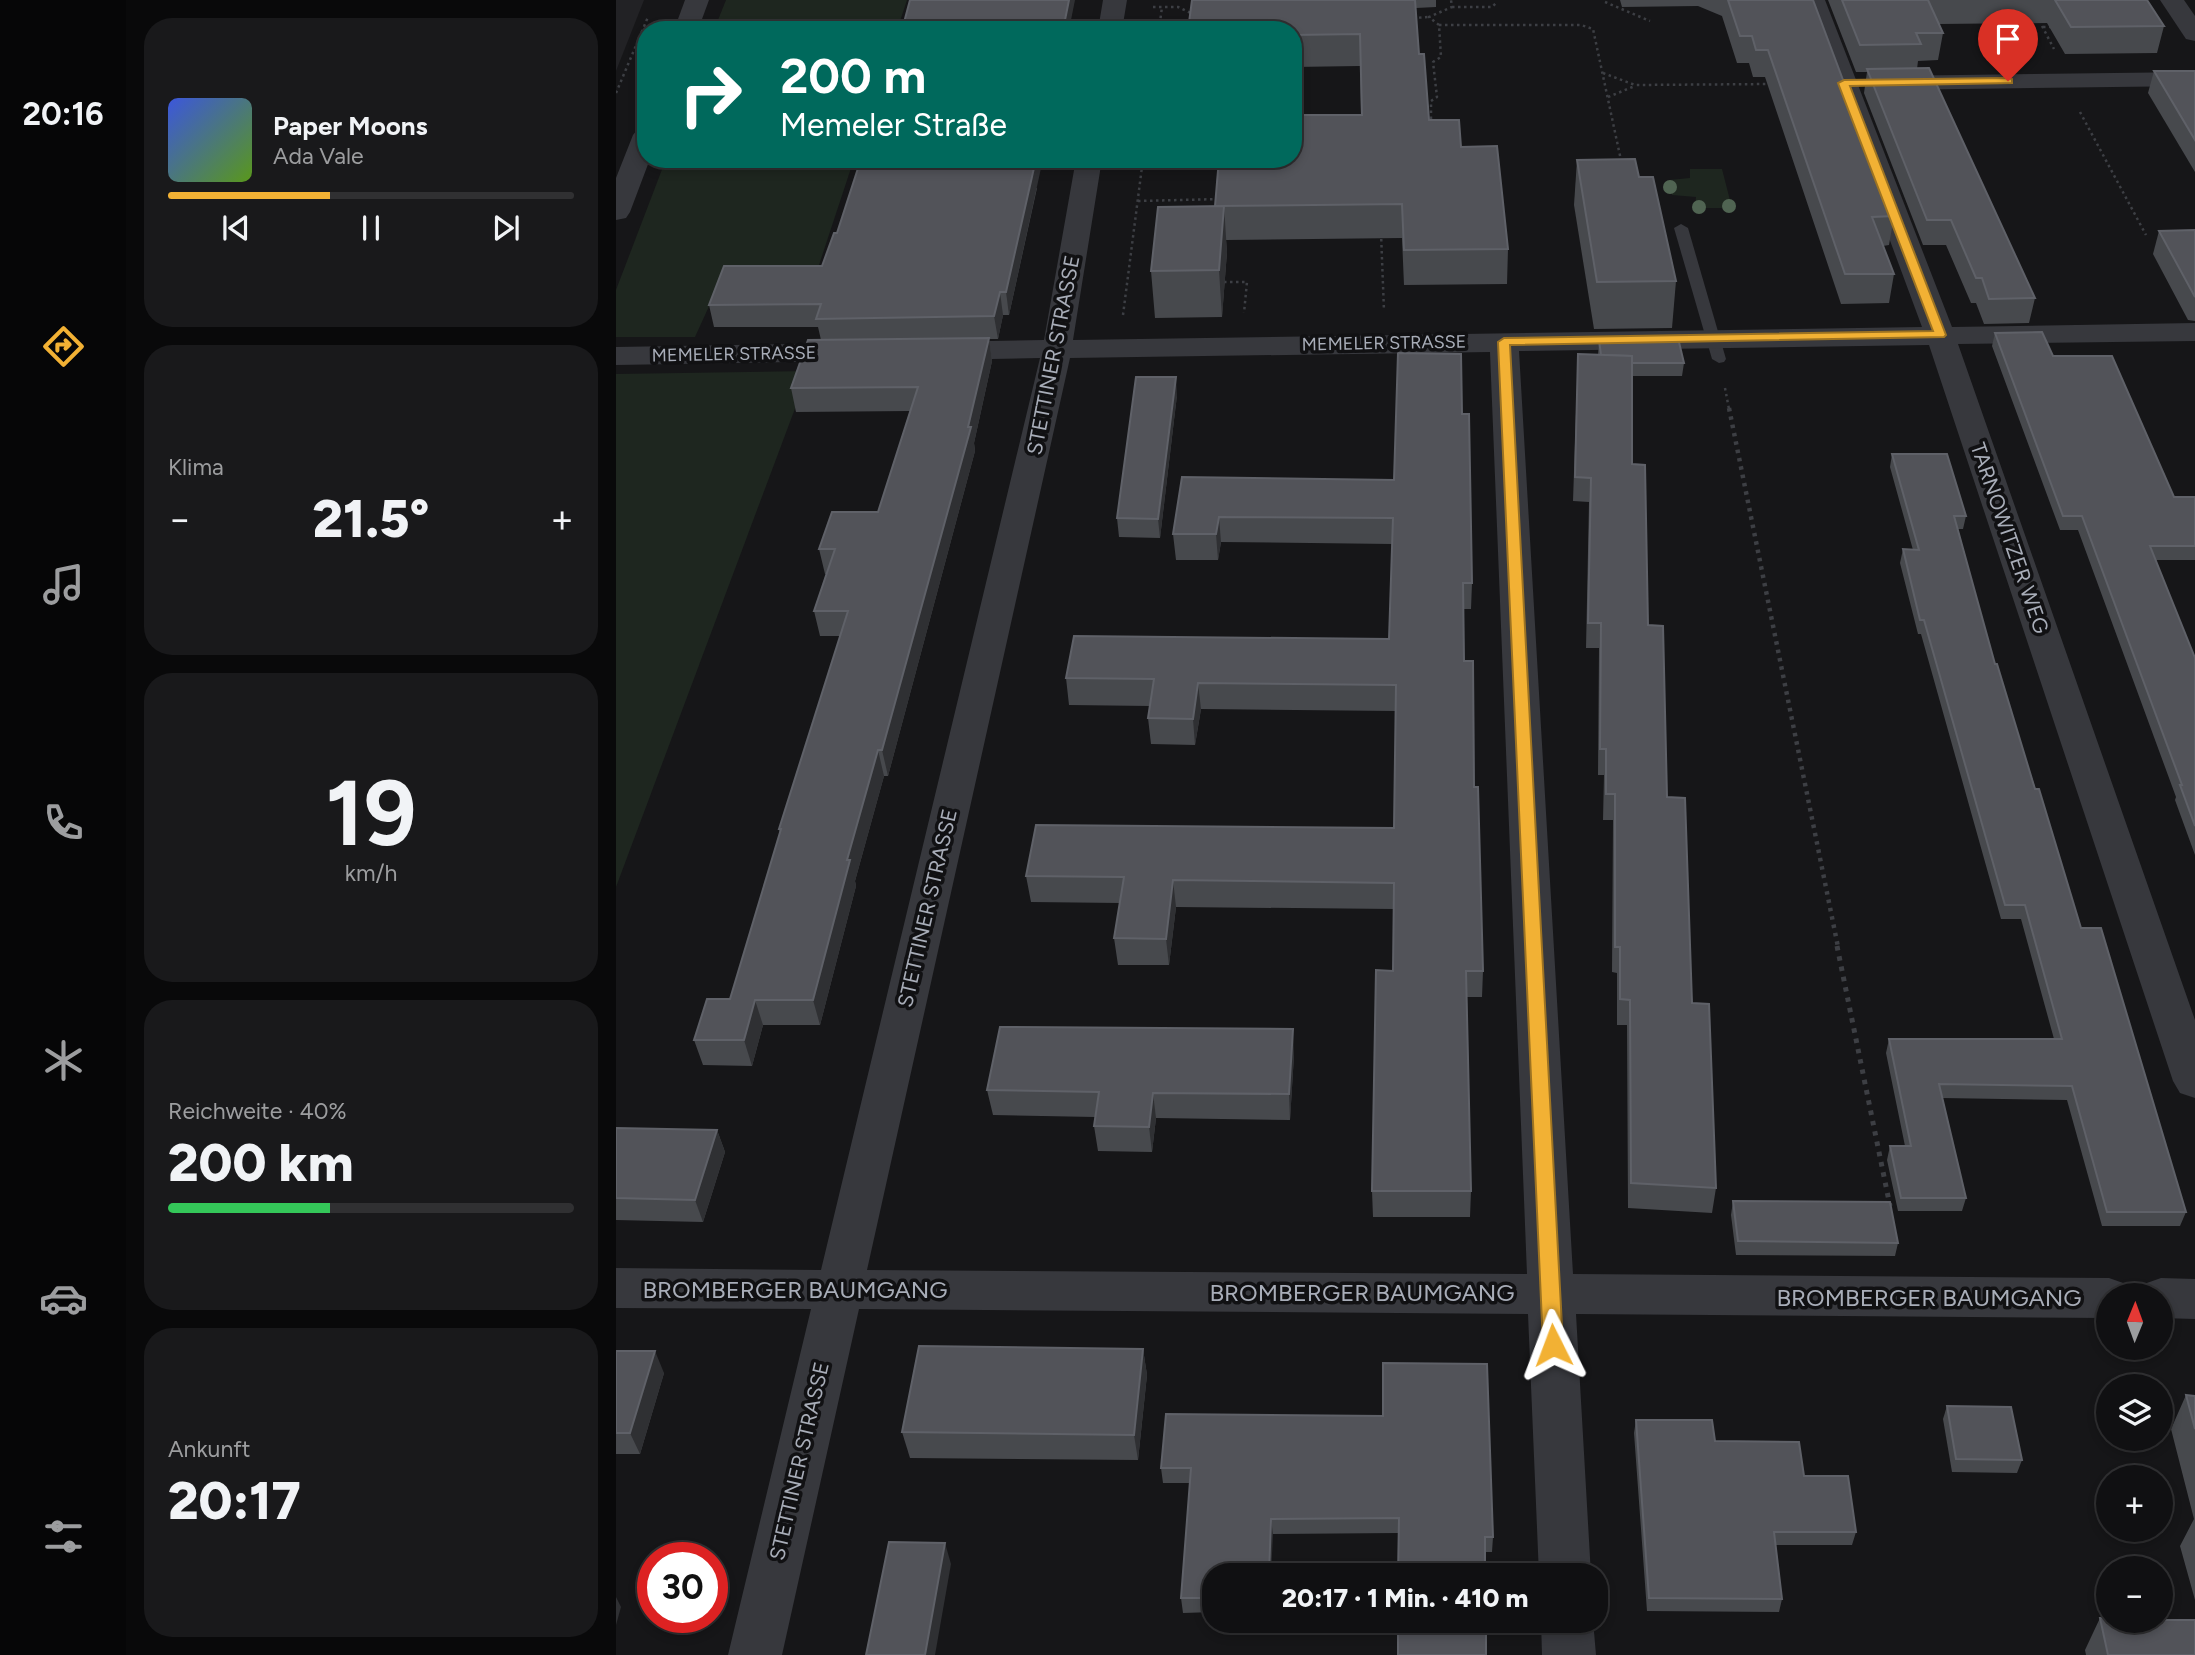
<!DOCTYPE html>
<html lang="de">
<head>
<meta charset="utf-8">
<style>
	:root { --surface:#101012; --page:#19191b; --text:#f1f3f6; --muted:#9c9d9f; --line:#303032; --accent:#f2b134 }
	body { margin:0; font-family:Figtree,sans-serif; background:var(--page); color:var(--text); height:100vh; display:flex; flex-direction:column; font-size:26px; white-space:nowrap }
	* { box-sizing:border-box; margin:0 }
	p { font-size:23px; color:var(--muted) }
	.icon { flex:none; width:38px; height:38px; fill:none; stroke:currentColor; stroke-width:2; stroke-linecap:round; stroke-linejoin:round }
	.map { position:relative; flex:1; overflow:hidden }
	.details { display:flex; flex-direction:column; gap:18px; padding:18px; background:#09090a; width:490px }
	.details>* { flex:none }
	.banner { position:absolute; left:21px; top:21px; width:665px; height:147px; border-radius:28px; box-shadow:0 4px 10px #0003,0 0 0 2px var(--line); background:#00695c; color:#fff; overflow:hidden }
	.needle { width:46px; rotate:1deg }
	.tools { position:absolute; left:1480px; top:1283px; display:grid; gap:14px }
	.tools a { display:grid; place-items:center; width:77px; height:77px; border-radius:50%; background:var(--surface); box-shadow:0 4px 10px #0003,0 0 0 2px var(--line); font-size:35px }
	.speed { position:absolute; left:21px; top:1542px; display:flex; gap:14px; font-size:35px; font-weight:700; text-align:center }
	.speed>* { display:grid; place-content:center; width:91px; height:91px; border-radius:50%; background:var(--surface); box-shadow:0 4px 10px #0003,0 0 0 2px var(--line); line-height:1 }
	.speed .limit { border:10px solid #d22; background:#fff; color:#111 }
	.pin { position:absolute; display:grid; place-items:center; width:60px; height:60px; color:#fff; margin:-72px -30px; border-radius:50% 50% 50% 0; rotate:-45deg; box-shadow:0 0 7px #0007 }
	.pin .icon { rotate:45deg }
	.me { position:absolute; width:77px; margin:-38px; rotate:357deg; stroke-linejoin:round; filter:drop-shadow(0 0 5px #0008) }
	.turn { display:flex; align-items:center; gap:24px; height:147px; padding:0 28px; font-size:32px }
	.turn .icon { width:91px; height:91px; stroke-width:2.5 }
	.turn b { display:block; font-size:49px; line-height:60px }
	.big { font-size:52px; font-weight:800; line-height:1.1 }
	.details .card { flex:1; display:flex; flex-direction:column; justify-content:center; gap:10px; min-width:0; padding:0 24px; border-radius:28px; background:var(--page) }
	.details .dial { align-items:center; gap:0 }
	.dial b { font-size:91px; line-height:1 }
	.song { display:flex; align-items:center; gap:21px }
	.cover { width:84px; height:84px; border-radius:10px; background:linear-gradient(135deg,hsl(230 70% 55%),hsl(90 70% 35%)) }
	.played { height:7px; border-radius:4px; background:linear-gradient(90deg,var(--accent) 40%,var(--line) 40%) }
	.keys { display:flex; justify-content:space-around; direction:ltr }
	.heat { display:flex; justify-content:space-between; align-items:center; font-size:38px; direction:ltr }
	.charge { height:10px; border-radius:5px; background:linear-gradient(90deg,#34c759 40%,var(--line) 0) }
	.trip { position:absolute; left:586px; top:1563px; width:406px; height:70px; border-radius:28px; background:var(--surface); box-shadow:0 4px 10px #0003,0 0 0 2px var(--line); font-weight:800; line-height:70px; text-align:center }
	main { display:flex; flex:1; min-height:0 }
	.tab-bar { display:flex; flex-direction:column; width:126px; justify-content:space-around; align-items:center; background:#060607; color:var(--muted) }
	.tab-bar .icon { width:49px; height:49px }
	.tab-bar .active { color:var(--accent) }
	.tab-bar b { font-size:32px; color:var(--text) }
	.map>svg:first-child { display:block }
	.built { fill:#222225 }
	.green { fill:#1e261f }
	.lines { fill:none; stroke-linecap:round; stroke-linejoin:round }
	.path-far2 { stroke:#3d3f44; stroke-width:2.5; stroke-dasharray:2.5 3.5; stroke-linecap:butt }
	.path-far1 { stroke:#3d3f44; stroke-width:4.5; stroke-dasharray:3.5 5; stroke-linecap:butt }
	.path { stroke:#3d3f44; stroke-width:5; stroke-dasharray:4.5 6; stroke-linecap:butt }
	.lane { fill:#37383d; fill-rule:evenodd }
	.street { fill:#37383d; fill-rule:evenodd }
	.tree { fill:#506452 }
	.wall { fill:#47494d }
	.shaded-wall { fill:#2f3033 }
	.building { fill:#525359; stroke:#5f6168; stroke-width:2 }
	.route { fill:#f2b134; stroke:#9d7322; stroke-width:2 }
	.labels { text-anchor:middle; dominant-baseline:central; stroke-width:7; stroke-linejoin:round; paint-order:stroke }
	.far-street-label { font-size:18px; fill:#a8adb8; stroke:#111113 }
	.street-label { font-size:21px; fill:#a8adb8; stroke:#111113 }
	.near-street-label { font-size:24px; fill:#a8adb8; stroke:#111113 }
</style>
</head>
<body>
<main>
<nav class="tab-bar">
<b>20:16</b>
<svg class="icon active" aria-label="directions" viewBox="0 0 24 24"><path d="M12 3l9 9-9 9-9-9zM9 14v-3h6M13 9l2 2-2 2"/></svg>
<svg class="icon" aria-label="music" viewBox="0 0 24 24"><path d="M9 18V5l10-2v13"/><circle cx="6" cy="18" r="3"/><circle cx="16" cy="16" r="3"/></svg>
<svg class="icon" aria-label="phone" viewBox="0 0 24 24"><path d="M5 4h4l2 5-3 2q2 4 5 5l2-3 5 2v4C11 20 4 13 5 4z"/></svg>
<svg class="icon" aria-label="climate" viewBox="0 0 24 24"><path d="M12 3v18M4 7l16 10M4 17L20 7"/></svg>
<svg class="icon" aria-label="car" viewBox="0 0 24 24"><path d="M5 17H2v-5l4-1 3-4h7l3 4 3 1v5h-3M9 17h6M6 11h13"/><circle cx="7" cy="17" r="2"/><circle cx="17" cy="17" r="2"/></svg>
<svg class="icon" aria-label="filters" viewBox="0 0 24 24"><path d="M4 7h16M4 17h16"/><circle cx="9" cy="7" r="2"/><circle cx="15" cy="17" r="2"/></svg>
</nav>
<section class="details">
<div class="card">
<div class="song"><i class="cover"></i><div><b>Paper Moons</b><p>Ada Vale</p></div></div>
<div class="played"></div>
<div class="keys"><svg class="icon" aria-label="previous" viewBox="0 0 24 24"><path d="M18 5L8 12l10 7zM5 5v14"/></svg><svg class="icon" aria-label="pause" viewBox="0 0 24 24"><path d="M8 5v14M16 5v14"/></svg><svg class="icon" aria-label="next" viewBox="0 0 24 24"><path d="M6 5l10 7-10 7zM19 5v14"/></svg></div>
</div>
<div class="card"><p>Klima</p>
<div class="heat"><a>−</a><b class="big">21.5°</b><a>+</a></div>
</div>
<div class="card dial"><b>19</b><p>km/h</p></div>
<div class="card"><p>Reichweite · 40%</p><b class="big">200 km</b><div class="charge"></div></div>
<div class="card"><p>Ankunft</p><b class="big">20:17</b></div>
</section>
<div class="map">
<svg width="1579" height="1655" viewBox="0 0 1579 1655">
	<rect width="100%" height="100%" fill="#161618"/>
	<polygon class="built" points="0,0 28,0 0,71"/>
	<g class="green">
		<polygon points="110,0 291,0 281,30 98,30"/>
		<polygon points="50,159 238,159 202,268 110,269 79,337 0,337 0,290"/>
		<polygon points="1074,169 1106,169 1116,208 1079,208 1080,197 1056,195 1053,180 1074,178"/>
		<polygon points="193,371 0,887 0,374"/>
	</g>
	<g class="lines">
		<g class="path-far2">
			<polyline points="989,2 1034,21"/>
			<polyline points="537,7 562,7 579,15"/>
			<polyline points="836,7 876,7 880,3"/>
			<polyline points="797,18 813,17"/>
			<polyline points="823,25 965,25 977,29 1006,165"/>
			<polyline points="1426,26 1438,49"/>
			<polyline points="1427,27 1439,27"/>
			<polyline points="543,30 546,7"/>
			<polyline points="987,73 1019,85 1157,84"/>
			<polyline points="0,93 32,17"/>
			<polyline points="992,97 1019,86"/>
			<polyline points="1464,112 1530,235"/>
			<polyline points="815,125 815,101 821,97 817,62 825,57 823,25 813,17 836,7 835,0"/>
			<polyline points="522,201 605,199"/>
			<polyline points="765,233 768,311"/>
			<polyline points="608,282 631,282 628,313"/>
			<polyline points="507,315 527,159"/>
			<polyline points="1109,388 1113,409"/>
		</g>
		<polyline class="path-far1" points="1113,408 1222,947"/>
		<polyline class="path" points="1221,946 1274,1206"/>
		<polygon class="lane" points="1065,224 1072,228 1110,359 1108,362 1103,363 1096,359 1058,228"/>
		<g class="street">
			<polygon points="69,0 93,0 82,30 58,30"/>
			<polygon points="487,0 511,0 506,30 482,30"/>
			<path d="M1185 0H1209L1336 327 1579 323V341L1342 344 1579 1020V1098L1564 1093 1557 1081 1313 345 903 351 957 1274 1493 1278 1510 1284 1515 1295H1493V1318L960 1314 975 1575H923L912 1314 243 1309 166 1655H112L195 1309 0 1308V1268L205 1270 424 358 321 360 310 357 306 351 310 345 321 342 428 340 460 159H486L457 340 1306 327ZM874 352 911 1274 251 1270 454 358Z"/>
			<polygon points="1544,0 1568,0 1579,16 1579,41 1570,39"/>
			<polygon points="1579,72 1579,86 1268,90 1259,88 1256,83 1259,78 1268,76"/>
			<polygon points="30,127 30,159 34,159 14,212 10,218 0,220 0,178 17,135 21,130"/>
			<polygon points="240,343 251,346 255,352 251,358 240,361 0,365 0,347"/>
			<polygon points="1545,1278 1579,1279 1579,1319 1545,1318 1545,1295 1523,1295 1528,1284"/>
			<polygon points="925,1620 977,1620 980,1655 926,1655"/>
		</g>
	</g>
	<g class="tree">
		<circle cx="1054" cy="187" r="7"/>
		<circle cx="1113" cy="206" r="7"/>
		<circle cx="1083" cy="207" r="7"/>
	</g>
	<g class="wall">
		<polygon points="576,0 820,0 820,7 800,8 803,54 813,120 845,147 892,249 891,284 788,285 786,238 610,240 611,252 606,317 539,318 535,271 599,206 602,162 554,163 554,159 677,159 745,115 744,66 677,67 677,30"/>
		<polygon points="1004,0 1197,0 1278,216 1273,245 1267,246 1278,274 1273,303 1225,304 1149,77 1137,77 1133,63 1121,63 1106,16 1082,6 1006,7"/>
		<polygon points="1212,0 1531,0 1548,26 1541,53 1449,54 1431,23 1323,24 1327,33 1322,60 1302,61 1301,69 1419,298 1413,323 1368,324 1360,303 1355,303 1330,245 1307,245 1248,93 1251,72 1240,72"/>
		<polygon points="1538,71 1579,71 1579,172 1532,93"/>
		<polygon points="961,160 1023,177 1060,281 1056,328 978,329 958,205"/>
		<polygon points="421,188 393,315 387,315 382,339 373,339 376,361 358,443 359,451 272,776 268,776 239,881 240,886 204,1025 147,1025 136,1066 87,1065 78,1040 114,999 164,834 163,829 224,636 204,636 198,611 210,574 209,574 203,549 262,512 294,411 180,412 175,388 205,340 202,327 98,327 93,305 206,266 221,233"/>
		<polygon points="1579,230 1579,321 1572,320 1537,254 1543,231"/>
		<polygon points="1379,333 1437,356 1558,497 1579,497 1579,560 1540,560 1579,659 1579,855 1559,800 1560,797 1462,530 1444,530 1376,346"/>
		<polygon points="983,340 1068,363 1066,376 1016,376 1016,464 1032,625 1051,797 1100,1188 1096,1213 1012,1208 1011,1025 1001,1025 1001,973 996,972 997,820 987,820 988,775 982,775 983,648 970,648 973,502 957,501 962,354 982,355"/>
		<polygon points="561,395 544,538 503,537 501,518"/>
		<polygon points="846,414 856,583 855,609 848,609 848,661 858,787 867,971 866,997 851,997 855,1191 854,1217 757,1217 756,1191 777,971 778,909 560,907 553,965 502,965 498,938 504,903 415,902 410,876 778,828 780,711 585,709 579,745 535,744 532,718 534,706 453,705 450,678 773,639 776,544 605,542 602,560 560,560 557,534 566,477 778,480"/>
		<polygon points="1276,454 1350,516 1347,529 1342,529 1379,664 1465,928 1570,1212 1564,1226 1486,1226 1451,1100 1326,1098 1350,1198 1346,1211 1282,1211 1271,1160 1274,1146 1289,1146 1270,1053 1273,1039 1438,1039 1405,919 1385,919 1305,634 1302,634 1284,563 1287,549 1297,550 1274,467"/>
		<polygon points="678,1055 674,1120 540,1118 536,1152 482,1151 478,1126 479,1117 377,1115 371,1090"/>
		<polygon points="0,1128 101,1130 109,1152 87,1222 0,1220"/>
		<polygon points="1117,1201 1282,1243 1279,1256 1120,1255 1115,1215"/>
		<polygon points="527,1349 531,1375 522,1460 294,1458 286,1432"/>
		<polygon points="0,1351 48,1373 24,1454 0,1454"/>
		<polygon points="1570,1395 1579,1396 1579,1600 1564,1546 1578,1519 1555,1429"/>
		<polygon points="1331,1406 1406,1460 1401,1473 1336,1472 1327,1419"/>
		<polygon points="550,1414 877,1537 876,1552 869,1552 783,1533 657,1534 598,1575 598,1612 567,1613 565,1598 574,1483 547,1483 545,1468"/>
		<polygon points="1020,1420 1099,1441 1188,1476 1240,1532 1236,1545 1160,1545 1166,1599 1163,1612 1031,1611 1018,1433"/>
		<polygon points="1484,1618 1579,1655 1470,1655 1469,1650"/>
	</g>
	<g class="shaded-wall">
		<polygon points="453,0 459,0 453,30 447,30"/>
		<polygon points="420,159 427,159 393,315 390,292"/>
		<polygon points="608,206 611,252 606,317 603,270"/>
		<polygon points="384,292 387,315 382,339 378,316"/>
		<polygon points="373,338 376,361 358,443 359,451 272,776 266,750"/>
		<polygon points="560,377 561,395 544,538 542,519"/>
		<polygon points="603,517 605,542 602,560 600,534"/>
		<polygon points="582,683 585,709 579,745 577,719"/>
		<polygon points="262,750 268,776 239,881 240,886 204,1025 197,1000 231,860"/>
		<polygon points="557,880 560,907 553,965 550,939"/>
		<polygon points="139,1000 147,1025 136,1066 128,1040"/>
		<polygon points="677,1029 678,1055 674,1120 673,1094"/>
		<polygon points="537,1093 540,1118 536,1152 533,1127"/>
		<polygon points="101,1130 109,1152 87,1222 79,1200"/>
		<polygon points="527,1349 531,1375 522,1460 518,1435"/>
		<polygon points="39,1351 48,1373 24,1454 14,1433"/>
		<polygon points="655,1519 657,1534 655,1575 653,1575"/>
		<polygon points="329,1543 335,1564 319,1655 309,1655"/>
		<polygon points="0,1597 5,1607 0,1625"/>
	</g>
	<g class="building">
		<polygon points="294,0 453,0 447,30 286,30"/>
		<polygon points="576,0 799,0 803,54 808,54 813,120 843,120 845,147 881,146 892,249 788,250 786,204 599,206 603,159 677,159 677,115 746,115 744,34 677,35 677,30 572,30"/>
		<polygon points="1112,0 1197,0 1278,216 1256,217 1278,274 1229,274 1152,50 1140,50 1136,36 1124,36"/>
		<polygon points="1226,0 1312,0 1327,33 1300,33 1305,44 1244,45"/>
		<polygon points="1439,0 1531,0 1548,26 1455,27"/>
		<polygon points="1313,68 1419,298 1373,299 1366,278 1360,278 1335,220 1311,220 1251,69"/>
		<polygon points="1538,71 1579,71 1579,140"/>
		<polygon points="245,159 420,159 390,292 384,292 378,316 200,319 205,304 93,305 108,266 206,266 218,233 221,233"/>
		<polygon points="1019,159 1023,177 1037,177 1060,281 981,282 961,160"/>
		<polygon points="608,206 603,270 535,271 542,207"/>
		<polygon points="1579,230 1579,297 1543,231"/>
		<polygon points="1426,332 1437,356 1496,356 1558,497 1579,497 1579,546 1534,546 1579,658 1579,826 1564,785 1566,785 1466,516 1447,516 1379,333"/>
		<polygon points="373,338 352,427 355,427 266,750 262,750 231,860 234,860 197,1000 139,1000 128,1040 78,1040 91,999 114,999 165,829 163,829 232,611 198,611 219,549 203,549 216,512 262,512 302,387 175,388 192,340"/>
		<polygon points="1062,338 1068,363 1016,363 1016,356 985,355 983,340"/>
		<polygon points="782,353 845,354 846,414 853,414 856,583 847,583 848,661 857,661 858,787 862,787 867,971 850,971 855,1191 756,1191 760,970 777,971 778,883 557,880 550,939 498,938 508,877 410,876 420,825 778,828 780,685 582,683 577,719 532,718 538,679 450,678 458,636 773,639 777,518 603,517 600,534 557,534 566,477 778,480"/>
		<polygon points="962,354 1016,356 1016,464 1029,465 1032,625 1047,626 1051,797 1069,798 1076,1003 1093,1004 1100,1188 1015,1183 1014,1000 1004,999 1004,947 999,947 999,794 990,794 990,749 984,749 985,623 972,623 975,478 959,477"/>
		<polygon points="520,377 560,377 542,519 501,518"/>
		<polygon points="1276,454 1331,454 1350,516 1338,516 1379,664 1381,664 1419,789 1423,789 1465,928 1485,928 1570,1212 1491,1212 1456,1086 1323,1084 1350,1198 1285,1198 1274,1146 1295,1146 1273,1039 1446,1039 1409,905 1389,905 1308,620 1304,620 1287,549 1303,550"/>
		<polygon points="384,1027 677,1029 673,1094 537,1093 533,1127 478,1126 483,1092 371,1090"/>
		<polygon points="0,1128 101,1130 79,1200 0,1198"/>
		<polygon points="1117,1201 1274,1202 1282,1243 1122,1241"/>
		<polygon points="303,1346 527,1349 518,1435 286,1432"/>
		<polygon points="0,1351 39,1351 14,1433 0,1433"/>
		<polygon points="767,1363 871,1364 877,1537 869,1537 869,1575 782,1575 783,1518 655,1519 653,1575 598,1575 598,1598 565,1598 575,1468 545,1468 550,1414 767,1416"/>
		<polygon points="1570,1395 1579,1396 1579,1429"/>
		<polygon points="1331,1406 1395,1407 1406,1460 1340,1459"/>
		<polygon points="1020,1420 1096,1420 1099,1441 1183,1442 1188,1476 1232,1476 1240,1532 1158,1532 1166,1599 1033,1598"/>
		<polygon points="273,1542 329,1543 309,1655 250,1655"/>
		<polygon points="1484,1618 1493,1618 1493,1620 1579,1620 1579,1655 1492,1655"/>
		<rect x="782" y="1620" width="88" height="35"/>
	</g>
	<polygon class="route" points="1392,78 1396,79 1396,83 1234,86 1330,335 1328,337 894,345 947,1345 944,1351 937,1353 930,1351 927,1345 882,342 888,338 1317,331 1222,83 1228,80"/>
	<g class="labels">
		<g class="far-street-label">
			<text transform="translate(768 343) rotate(-1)">MEMELER STRASSE</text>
			<text transform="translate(118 354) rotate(-1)">MEMELER STRASSE</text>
		</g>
		<g class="street-label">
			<text transform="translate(437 355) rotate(-79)">STETTINER STRASSE</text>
			<text transform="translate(1394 538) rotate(71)">TARNOWITZER WEG</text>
			<text transform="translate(311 908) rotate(-77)">STETTINER STRASSE</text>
			<text transform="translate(183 1461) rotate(-77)">STETTINER STRASSE</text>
		</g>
		<g class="near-street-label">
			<text x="179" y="1289">BROMBERGER BAUMGANG</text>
			<text x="746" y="1292">BROMBERGER BAUMGANG</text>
			<text x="1313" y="1297">BROMBERGER BAUMGANG</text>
		</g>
	</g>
</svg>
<div class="tools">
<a><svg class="needle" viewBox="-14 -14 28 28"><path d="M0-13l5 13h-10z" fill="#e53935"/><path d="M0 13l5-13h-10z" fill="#9c9d9f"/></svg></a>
<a><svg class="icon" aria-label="layers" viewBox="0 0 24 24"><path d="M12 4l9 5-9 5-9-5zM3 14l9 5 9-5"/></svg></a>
<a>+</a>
<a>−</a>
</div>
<div class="speed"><div class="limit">30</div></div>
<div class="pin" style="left:1392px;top:81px;background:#d93025"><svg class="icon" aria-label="arrive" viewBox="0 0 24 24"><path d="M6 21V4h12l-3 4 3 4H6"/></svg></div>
<svg class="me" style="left:937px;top:1345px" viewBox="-20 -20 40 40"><path d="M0-17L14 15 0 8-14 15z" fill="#f2b134" stroke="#fff" stroke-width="4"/></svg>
<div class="trip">20:17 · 1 Min. · 410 m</div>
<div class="banner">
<div class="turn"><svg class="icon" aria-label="right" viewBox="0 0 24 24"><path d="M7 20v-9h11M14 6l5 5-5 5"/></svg><div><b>200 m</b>Memeler Straße</div></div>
</div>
</div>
</main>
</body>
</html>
